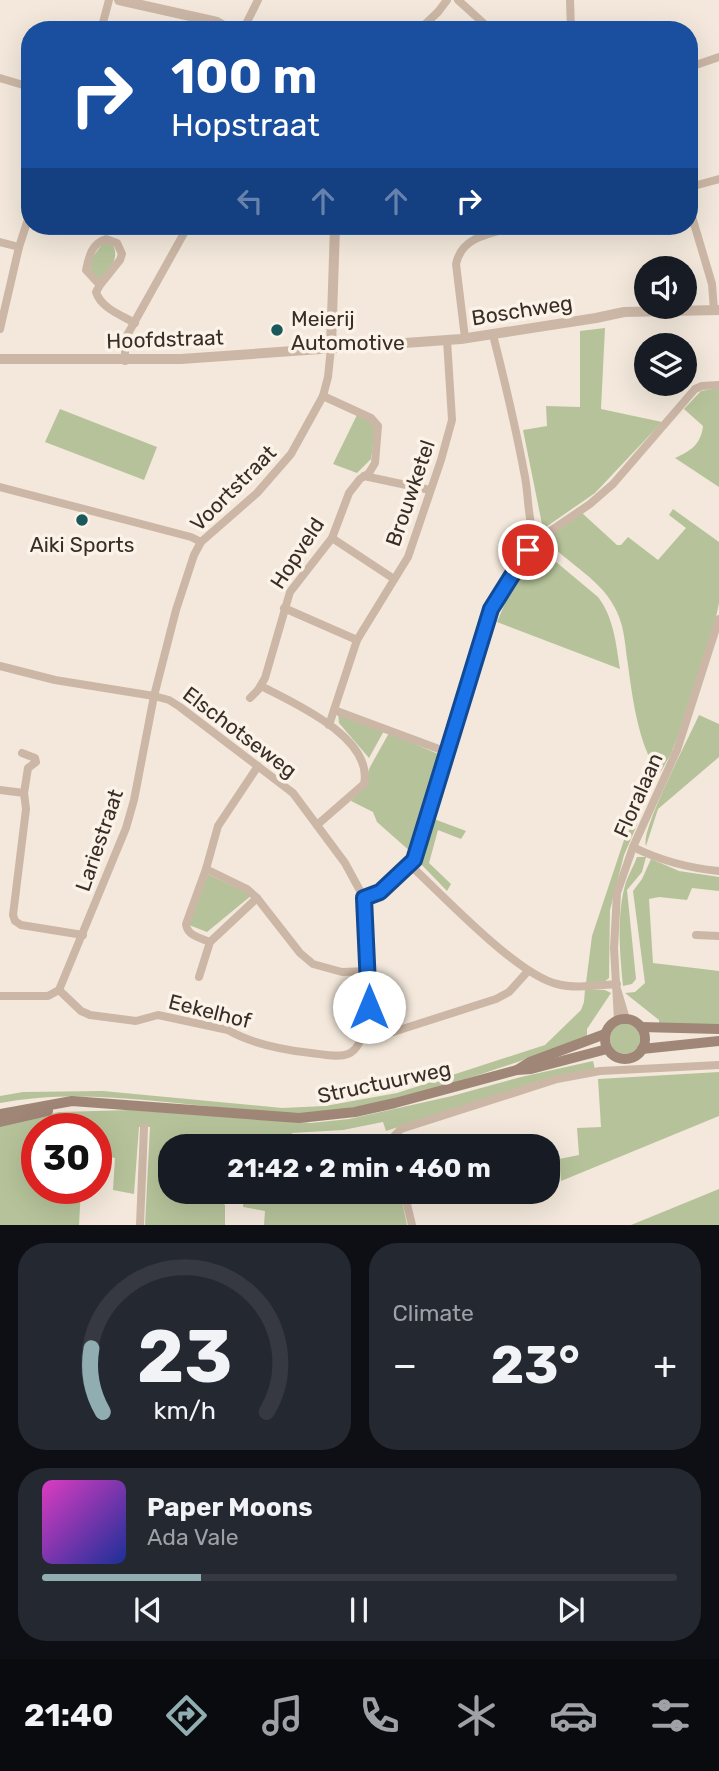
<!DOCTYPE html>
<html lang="en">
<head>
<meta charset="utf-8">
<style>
	:root { --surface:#171b24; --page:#242831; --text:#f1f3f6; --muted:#9ea1a6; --line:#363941; --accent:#90adb1 }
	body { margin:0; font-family:Rubik,sans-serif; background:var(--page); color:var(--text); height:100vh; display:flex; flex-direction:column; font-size:26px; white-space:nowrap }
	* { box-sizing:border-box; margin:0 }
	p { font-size:23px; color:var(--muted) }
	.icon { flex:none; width:38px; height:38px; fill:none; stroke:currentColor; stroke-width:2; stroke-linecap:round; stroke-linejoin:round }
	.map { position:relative; height:1225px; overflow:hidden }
	.side { display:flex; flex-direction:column; gap:18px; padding:18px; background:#0d0f14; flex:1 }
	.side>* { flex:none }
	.top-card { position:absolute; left:21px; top:21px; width:677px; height:214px; border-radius:28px; box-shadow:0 7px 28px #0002; background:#1a4fa0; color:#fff; overflow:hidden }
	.tools { position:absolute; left:634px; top:256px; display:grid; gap:14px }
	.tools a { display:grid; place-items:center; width:63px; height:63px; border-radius:50%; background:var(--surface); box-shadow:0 7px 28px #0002; font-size:35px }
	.speed { position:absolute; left:21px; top:1113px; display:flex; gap:14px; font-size:35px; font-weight:700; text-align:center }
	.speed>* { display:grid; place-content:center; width:91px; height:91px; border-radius:50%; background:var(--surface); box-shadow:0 7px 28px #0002; line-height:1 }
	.speed .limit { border:10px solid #d22; background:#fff; color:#111 }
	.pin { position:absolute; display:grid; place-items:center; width:60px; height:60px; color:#fff; margin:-30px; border:4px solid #fff; border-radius:50%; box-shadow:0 2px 7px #0007 }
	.me { position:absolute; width:77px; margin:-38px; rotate:0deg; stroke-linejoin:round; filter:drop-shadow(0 0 5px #0008) }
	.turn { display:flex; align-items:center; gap:24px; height:147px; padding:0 35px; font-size:32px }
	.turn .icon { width:91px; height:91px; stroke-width:2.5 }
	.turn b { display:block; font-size:49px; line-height:60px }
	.lanes { display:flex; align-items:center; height:66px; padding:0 35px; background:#0003; justify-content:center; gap:35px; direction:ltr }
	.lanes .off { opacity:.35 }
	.big { font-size:52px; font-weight:700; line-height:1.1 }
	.side .card { flex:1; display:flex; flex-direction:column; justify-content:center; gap:10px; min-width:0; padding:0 24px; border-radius:28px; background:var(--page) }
	.side .dial { align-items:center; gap:0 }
	.dial svg { height:182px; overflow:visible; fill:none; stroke:var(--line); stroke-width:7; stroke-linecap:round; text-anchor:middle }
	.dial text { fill:var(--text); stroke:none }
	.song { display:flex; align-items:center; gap:21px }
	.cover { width:84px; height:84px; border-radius:10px; background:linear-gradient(135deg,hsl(310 70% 55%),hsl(230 70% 35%)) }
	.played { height:7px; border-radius:4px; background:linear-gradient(90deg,var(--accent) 25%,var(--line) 25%) }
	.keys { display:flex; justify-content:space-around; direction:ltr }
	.heat { display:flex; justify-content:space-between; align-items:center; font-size:38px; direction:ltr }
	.side .tiles { flex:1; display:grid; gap:18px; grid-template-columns:1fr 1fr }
	.card:last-child { grid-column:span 2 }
	.trip { position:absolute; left:158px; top:1134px; width:402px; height:70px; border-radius:28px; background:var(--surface); box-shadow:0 7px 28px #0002; font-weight:700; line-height:70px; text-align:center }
	.tab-bar { display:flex; height:112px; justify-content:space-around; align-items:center; background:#090b0e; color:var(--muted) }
	.tab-bar .icon { width:49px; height:49px }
	.tab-bar .current { color:var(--accent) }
	.tab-bar b { font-size:32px; color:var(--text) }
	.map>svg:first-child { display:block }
	.green { fill:#b6c39a }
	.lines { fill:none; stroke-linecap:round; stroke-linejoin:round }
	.minor { stroke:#ccb7a6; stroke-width:8 }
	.tertiary { stroke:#ccb7a6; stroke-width:10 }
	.secondary { stroke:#a08677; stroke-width:10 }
	.route-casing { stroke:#114b97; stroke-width:18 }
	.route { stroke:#1a73e8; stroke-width:12 }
	.poi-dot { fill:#1a585c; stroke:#fbf2e8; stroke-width:2.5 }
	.labels { text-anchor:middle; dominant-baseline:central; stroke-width:7; stroke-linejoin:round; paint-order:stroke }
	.street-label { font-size:21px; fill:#382d27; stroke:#fbf2e8 }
	.poi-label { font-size:21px; fill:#382d27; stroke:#fbf2e8; text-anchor:start }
</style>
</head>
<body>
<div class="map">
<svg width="719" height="1225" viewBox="0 0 719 1225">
	<rect width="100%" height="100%" fill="#f3e8db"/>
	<g class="green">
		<path d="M103 243 113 245C120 260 109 269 100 280L90 270 92 258Z"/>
		<polygon points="605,328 601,409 662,422 595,493 543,529 523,430 547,426 546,406 580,407 580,331"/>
		<path d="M719 388V487L675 458C691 451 701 444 703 426L684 409 701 391Z"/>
		<polygon points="60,409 157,447 144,480 45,442"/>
		<polygon points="357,415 373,422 375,429 371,459 357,473 333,464"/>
		<path d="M673 509 719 542V603L713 631 691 700 671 754 660 773C639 751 632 695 628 665 625 647 625 629 617 612 603 580 568 564 545 539L582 513 617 545H621L628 537 658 560 686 528 669 515Z"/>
		<path d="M537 546 598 597C614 618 616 644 620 669L497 622 508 596Z"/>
		<polygon points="338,713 385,729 369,758 339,723"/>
		<path d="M699 715 719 724V757L658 809 646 846C640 830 689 738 699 715Z"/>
		<polygon points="389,733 443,756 412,853 377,822 373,812 351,801 363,787 370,767"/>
		<polygon points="434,819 466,831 461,839 438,830 429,863 451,884 447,891 420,863"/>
		<polygon points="633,823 637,825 624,855 610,910 609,978 604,982 586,983 592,936 624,840"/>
		<path d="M637 857H646L642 872 627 890 636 979 632 984 623 986C620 952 616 915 626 882 629 874 634 865 637 857Z"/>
		<polygon points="651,859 679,871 719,877 719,891 692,888 687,900 659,897 649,899 653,963 719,971 719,1027 659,1027 659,1020 625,993 635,992 645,983 633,891 642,879"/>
		<polygon points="205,873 252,895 207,932 189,925"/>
		<path d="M585 989 605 990 611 993 587 1029V1039C489 1070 389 1112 285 1114 259 1114 232 1109 206 1106 139 1099 67 1090 0 1103V1096L23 1092 103 1091 282 1108 325 1106 397 1093 545 1045 581 1010 584 1002Z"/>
		<circle cx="625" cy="1039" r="15"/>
		<polygon points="593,1061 595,1069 536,1082 386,1131 383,1122 343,1130 292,1133 293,1146 170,1146 170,1192 224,1192 217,1198 225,1205 225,1225 145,1225 150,1127 139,1127 134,1194 113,1190 115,1158 96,1155 96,1129 37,1129 37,1188 81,1188 79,1225 0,1225 0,1124 59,1112 130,1110 311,1123 349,1119 452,1096 521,1077"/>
		<polygon points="719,1072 719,1116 561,1181 559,1159 579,1155 577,1128 601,1127 598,1079"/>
		<polygon points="719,1189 719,1225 631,1225"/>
		<polygon points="244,1192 400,1192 407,1225 264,1225 265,1211 243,1207"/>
	</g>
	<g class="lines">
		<g class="minor">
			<polyline points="458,0 491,30"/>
			<polyline points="570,0 571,30"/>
			<polyline points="101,30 109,0"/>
			<polyline points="243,30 258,0"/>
			<polyline points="419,30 438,12 447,0"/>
			<polyline points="690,67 719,57"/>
			<polyline points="0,78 30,87"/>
			<polyline points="690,187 719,179"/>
			<polyline points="690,210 712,284 714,310"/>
			<polyline points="0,242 19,247"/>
			<path d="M100 285 120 260 122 254 117 243 106 239C92 243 89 256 86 270L100 285 96 292C101 308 121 315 135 323"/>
			<polyline points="0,329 19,247 30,213"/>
			<path d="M493 335C505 382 516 429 525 477 529 498 527 521 537 540"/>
			<path d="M465 338 456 264C462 235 494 233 518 226"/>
			<polyline points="125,361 125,339 188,226"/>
			<polyline points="364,476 430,490"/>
			<polyline points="0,487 191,537 201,542"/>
			<polyline points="332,538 394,579"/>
			<polyline points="284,608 357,640"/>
			<path d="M0 666 55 680 154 696 169 700 180 707 293 793 345 863 364 898C366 926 380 1042 348 1054 338 1058 322 1054 311 1053 284 1050 252 1044 228 1030L158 1015 136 1021 90 1015 81 1011 59 990 48 996H0"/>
			<path d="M261 686C294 703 374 738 364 784L317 825"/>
			<polyline points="250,698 258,690 265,678 290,592 332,538 349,493 360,479 369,473 375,463 378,426 371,418 323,396"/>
			<polyline points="334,710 447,752"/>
			<polyline points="329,725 357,640 408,557 441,460 452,420 447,340"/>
			<polyline points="22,753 35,758 36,762 28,768 24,793"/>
			<polyline points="0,790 24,793 26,809 13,915 15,921 21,925 83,935"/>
			<path d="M633 847C661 861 688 868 719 871"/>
			<path d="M410 865C444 896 516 974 557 984 576 989 598 985 617 984"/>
			<polyline points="206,869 247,889 257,898 300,953 313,964 342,972 369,971"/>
			<polyline points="364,898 380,892 414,861 488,618 496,600 513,572 537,540 590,504 613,484 695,389 702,386 719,385"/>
			<polyline points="696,935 719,936"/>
			<path d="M210 942C201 938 187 936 186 924L206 869 218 826 258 766"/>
			<polyline points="199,977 210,942 257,898"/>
			<polyline points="617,989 626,1019"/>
			<polyline points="59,990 126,828 134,800 154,696 176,610 194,555 201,542 257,493 291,454 323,396 328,377 331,348"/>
			<polyline points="618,1020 614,948 617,893 633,847 677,750 719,619"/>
			<polyline points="364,1027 393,1032 496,999 509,992 528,971"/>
			<polyline points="394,1146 394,1136 401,1129 557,1079 600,1071 719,1065"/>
			<polyline points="404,1192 412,1225"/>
			<polyline points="140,1225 144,1127"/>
		</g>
		<g class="tertiary">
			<polyline points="119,0 217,22 231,30"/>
			<polyline points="331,348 335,226"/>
			<polyline points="0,359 181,359 461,339 596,318 624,312 719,310"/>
		</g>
		<g class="secondary">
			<circle cx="625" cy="1039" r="20"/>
			<polyline points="641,1027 719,1029"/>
			<polyline points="642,1049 719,1041"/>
			<polyline points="517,1070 530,1062 605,1034"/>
			<polyline points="0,1114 72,1101 299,1118 355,1112 395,1103 517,1070 531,1069 607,1049"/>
			<polyline points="0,1122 48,1111"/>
		</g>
	</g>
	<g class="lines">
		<defs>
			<polyline id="route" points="369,1007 364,898 380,892 414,860 491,609 528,550"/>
		</defs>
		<use href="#route" class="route-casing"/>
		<use href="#route" class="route"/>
	</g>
	<g class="poi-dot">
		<circle cx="277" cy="330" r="7"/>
		<circle cx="82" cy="520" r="7"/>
	</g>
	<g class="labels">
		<g class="street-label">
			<text transform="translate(522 310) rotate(-9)">Boschweg</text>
			<text transform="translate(165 339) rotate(-2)">Hoofdstraat</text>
			<text transform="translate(233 488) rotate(-45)">Voortstraat</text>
			<text transform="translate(410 493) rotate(-71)">Brouwketel</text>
			<text transform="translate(297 553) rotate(-57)">Hopveld</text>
			<text transform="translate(240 732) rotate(37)">Elschotseweg</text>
			<text transform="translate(638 795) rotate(-66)">Floralaan</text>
			<text transform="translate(99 840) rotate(-71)">Lariestraat</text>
			<text transform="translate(210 1011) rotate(14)">Eekelhof</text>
			<text transform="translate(384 1082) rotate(-12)">Structuurweg</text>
		</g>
		<g class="poi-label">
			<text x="291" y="318">Meierij<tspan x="291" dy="24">Automotive</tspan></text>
			<text x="82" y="544" text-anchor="middle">Aiki Sports</text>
		</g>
	</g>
</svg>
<div class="tools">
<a><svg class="icon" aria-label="sound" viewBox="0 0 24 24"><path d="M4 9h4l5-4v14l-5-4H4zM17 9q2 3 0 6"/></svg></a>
<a><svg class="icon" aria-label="layers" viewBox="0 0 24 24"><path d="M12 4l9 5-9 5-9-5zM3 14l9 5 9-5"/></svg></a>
</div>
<div class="speed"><div class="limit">30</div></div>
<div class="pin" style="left:528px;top:550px;background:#d93025"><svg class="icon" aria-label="arrive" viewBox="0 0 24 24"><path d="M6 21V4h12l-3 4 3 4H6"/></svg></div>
<svg class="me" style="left:369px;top:1007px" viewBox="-20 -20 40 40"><circle r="19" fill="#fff"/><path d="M0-13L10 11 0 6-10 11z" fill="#1a73e8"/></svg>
<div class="trip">21:42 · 2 min · 460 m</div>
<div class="top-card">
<div class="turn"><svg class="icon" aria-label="right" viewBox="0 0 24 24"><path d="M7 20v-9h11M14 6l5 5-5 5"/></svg><div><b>100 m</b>Hopstraat</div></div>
<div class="lanes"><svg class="icon off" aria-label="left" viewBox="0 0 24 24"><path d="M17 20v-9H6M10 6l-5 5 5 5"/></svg><svg class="icon off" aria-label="ahead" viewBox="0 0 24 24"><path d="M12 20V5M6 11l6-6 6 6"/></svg><svg class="icon off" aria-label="ahead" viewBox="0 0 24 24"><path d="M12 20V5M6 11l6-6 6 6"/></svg><svg class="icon" aria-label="right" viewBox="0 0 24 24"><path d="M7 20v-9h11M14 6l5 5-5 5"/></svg></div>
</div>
</div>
<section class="side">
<div class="tiles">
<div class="card dial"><svg viewBox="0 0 100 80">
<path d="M14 69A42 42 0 1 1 86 69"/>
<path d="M14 69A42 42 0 0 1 9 41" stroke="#90adb1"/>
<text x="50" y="56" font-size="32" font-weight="700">23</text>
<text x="50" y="72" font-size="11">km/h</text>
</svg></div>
<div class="card"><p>Climate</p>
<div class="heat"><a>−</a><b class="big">23°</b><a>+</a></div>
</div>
<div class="card">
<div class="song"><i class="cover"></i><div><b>Paper Moons</b><p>Ada Vale</p></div></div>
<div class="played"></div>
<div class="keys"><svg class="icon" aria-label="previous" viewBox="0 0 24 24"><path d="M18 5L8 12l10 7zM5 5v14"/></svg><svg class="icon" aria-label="pause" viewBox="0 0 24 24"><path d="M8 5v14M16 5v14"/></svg><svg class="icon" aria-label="next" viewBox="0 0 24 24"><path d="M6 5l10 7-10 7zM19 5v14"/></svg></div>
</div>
</div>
</section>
<nav class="tab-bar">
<b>21:40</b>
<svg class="icon current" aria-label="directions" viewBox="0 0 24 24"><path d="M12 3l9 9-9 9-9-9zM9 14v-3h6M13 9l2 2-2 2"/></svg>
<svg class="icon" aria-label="music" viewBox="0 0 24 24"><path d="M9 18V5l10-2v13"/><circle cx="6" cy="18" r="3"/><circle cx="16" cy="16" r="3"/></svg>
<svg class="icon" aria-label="phone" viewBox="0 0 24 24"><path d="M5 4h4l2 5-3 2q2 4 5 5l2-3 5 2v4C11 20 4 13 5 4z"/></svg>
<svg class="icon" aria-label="climate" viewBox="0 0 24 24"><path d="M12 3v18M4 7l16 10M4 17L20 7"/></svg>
<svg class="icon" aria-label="car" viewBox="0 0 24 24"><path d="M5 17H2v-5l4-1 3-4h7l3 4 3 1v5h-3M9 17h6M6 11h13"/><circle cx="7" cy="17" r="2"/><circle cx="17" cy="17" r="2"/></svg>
<svg class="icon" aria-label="filters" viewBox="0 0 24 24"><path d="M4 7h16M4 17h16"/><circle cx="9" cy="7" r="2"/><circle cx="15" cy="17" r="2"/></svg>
</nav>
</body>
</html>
